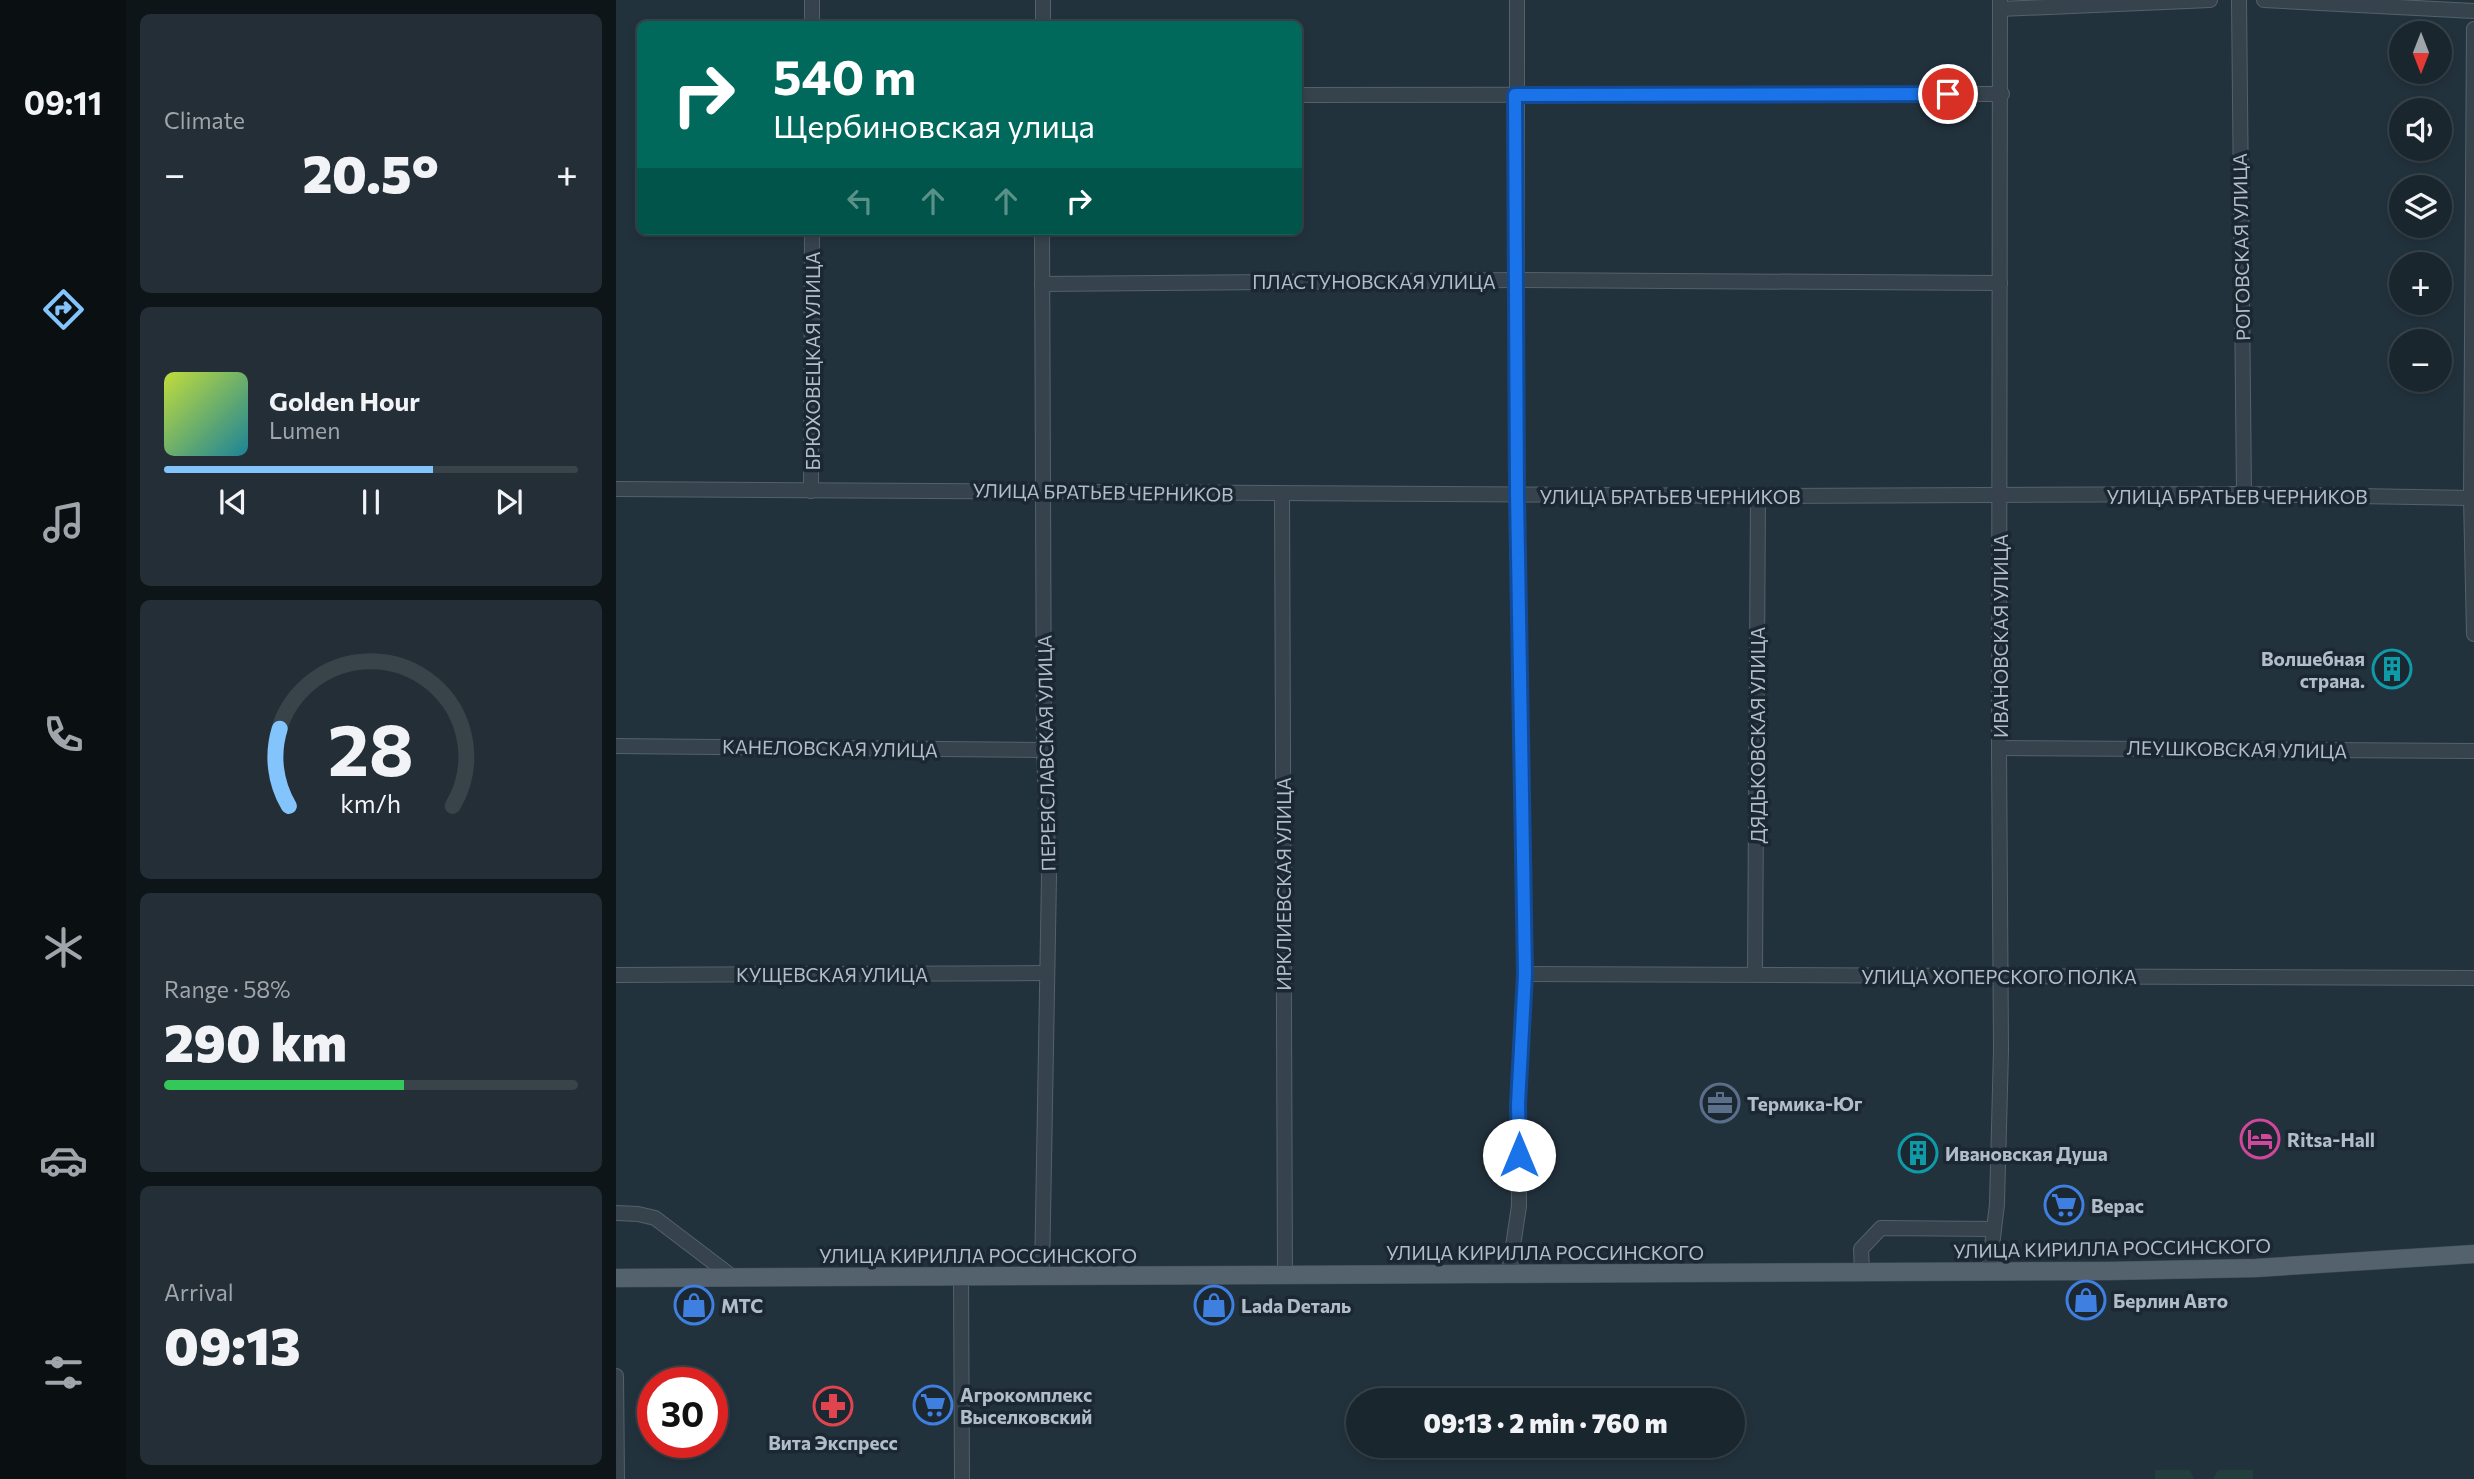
<!DOCTYPE html>
<html lang="en">
<head>
<meta charset="utf-8">
<style>
	:root { --surface:#1a262e; --page:#232e36; --text:#f1f3f6; --muted:#9fa5aa; --line:#38434a; --accent:#83c4fc }
	body { margin:0; font-family:Commissioner,sans-serif; background:var(--page); color:var(--text); height:100vh; display:flex; flex-direction:column; font-size:26px; white-space:nowrap }
	* { box-sizing:border-box; margin:0 }
	p { font-size:23px; color:var(--muted) }
	.icon { flex:none; width:38px; height:38px; fill:none; stroke:currentColor; stroke-width:2; stroke-linecap:round; stroke-linejoin:round }
	.map { position:relative; flex:1; overflow:hidden }
	.panel { display:flex; flex-direction:column; gap:14px; padding:14px; background:#0e1519; width:490px }
	.panel>* { flex:none }
	.hud { position:absolute; left:21px; top:21px; width:665px; height:214px; border-radius:10px; box-shadow:0 4px 10px #0003,0 0 0 2px var(--line); background:#00695c; color:#fff; overflow:hidden }
	.needle { width:46px; rotate:180deg }
	.controls { position:absolute; left:1773px; top:21px; display:grid; gap:14px }
	.controls a { display:grid; place-items:center; width:63px; height:63px; border-radius:50%; background:var(--surface); box-shadow:0 4px 10px #0003,0 0 0 2px var(--line); font-size:35px }
	.speed { position:absolute; left:21px; top:1367px; display:flex; gap:14px; font-size:35px; font-weight:700; text-align:center }
	.speed>* { display:grid; place-content:center; width:91px; height:91px; border-radius:50%; background:var(--surface); box-shadow:0 4px 10px #0003,0 0 0 2px var(--line); line-height:1 }
	.speed .limit { border:10px solid #d22; background:#fff; color:#111 }
	.pin { position:absolute; display:grid; place-items:center; width:60px; height:60px; color:#fff; margin:-30px; border:4px solid #fff; border-radius:50%; box-shadow:0 2px 7px #0007 }
	.me { position:absolute; width:77px; margin:-38px; rotate:0deg; stroke-linejoin:round; filter:drop-shadow(0 0 5px #0008) }
	.turn { display:flex; align-items:center; gap:24px; height:147px; padding:0 21px; font-size:32px }
	.turn .icon { width:91px; height:91px; stroke-width:2.5 }
	.turn b { display:block; font-size:49px; line-height:60px }
	.lanes { display:flex; align-items:center; height:66px; padding:0 21px; background:#0003; justify-content:center; gap:35px; direction:ltr }
	.lanes .off { opacity:.35 }
	.big { font-size:52px; font-weight:800; line-height:1.1 }
	.panel .card { flex:1; display:flex; flex-direction:column; justify-content:center; gap:10px; min-width:0; padding:0 24px; border-radius:10px; background:var(--page) }
	.panel .dial { align-items:center; gap:0 }
	.dial svg { height:182px; overflow:visible; fill:none; stroke:var(--line); stroke-width:7; stroke-linecap:round; text-anchor:middle }
	.dial text { fill:var(--text); stroke:none }
	.song { display:flex; align-items:center; gap:21px }
	.cover { width:84px; height:84px; border-radius:10px; background:linear-gradient(135deg,hsl(70 70% 55%),hsl(190 70% 35%)) }
	.played { height:7px; border-radius:4px; background:linear-gradient(90deg,var(--accent) 65%,var(--line) 65%) }
	.keys { display:flex; justify-content:space-around; direction:ltr }
	.heat { display:flex; justify-content:space-between; align-items:center; font-size:38px; direction:ltr }
	.charge { height:10px; border-radius:5px; background:linear-gradient(90deg,#34c759 58%,var(--line) 0) }
	.trip { position:absolute; left:730px; top:1388px; width:399px; height:70px; border-radius:35px; background:var(--surface); box-shadow:0 4px 10px #0003,0 0 0 2px var(--line); font-weight:800; line-height:70px; text-align:center }
	main { display:flex; flex:1; min-height:0 }
	.dock { display:flex; flex-direction:column; width:126px; justify-content:space-around; align-items:center; background:#0a0f12; color:var(--muted) }
	.dock .icon { width:49px; height:49px }
	.dock .active { color:var(--accent) }
	.dock b { font-size:32px; color:var(--text) }
	.map>svg:first-child { display:block }
	.green { fill:#243e3d }
	.lines { fill:none; stroke-linecap:round; stroke-linejoin:round }
	.minor-casing { stroke:#54616b; stroke-width:16 }
	.major-casing { stroke:#424f59; stroke-width:19 }
	.minor { stroke:#36434d; stroke-width:14 }
	.major { stroke:#54626d; stroke-width:18 }
	.route-casing { stroke:#114b97; stroke-width:18 }
	.route { stroke:#1a73e8; stroke-width:12 }
	.labels { text-anchor:middle; dominant-baseline:central; stroke-width:7; stroke-linejoin:round; paint-order:stroke }
	.street-label { font-size:19px; fill:#b1bec9; stroke:#1b2832 }
	.poi-label { font-size:19px; font-weight:bold; fill:#b1bec9; stroke:#1b2832; text-anchor:start }
</style>
</head>
<body>
<main>
<nav class="dock">
<b>09:11</b>
<svg class="icon active" aria-label="directions" viewBox="0 0 24 24"><path d="M12 3l9 9-9 9-9-9zM9 14v-3h6M13 9l2 2-2 2"/></svg>
<svg class="icon" aria-label="music" viewBox="0 0 24 24"><path d="M9 18V5l10-2v13"/><circle cx="6" cy="18" r="3"/><circle cx="16" cy="16" r="3"/></svg>
<svg class="icon" aria-label="phone" viewBox="0 0 24 24"><path d="M5 4h4l2 5-3 2q2 4 5 5l2-3 5 2v4C11 20 4 13 5 4z"/></svg>
<svg class="icon" aria-label="climate" viewBox="0 0 24 24"><path d="M12 3v18M4 7l16 10M4 17L20 7"/></svg>
<svg class="icon" aria-label="car" viewBox="0 0 24 24"><path d="M5 17H2v-5l4-1 3-4h7l3 4 3 1v5h-3M9 17h6M6 11h13"/><circle cx="7" cy="17" r="2"/><circle cx="17" cy="17" r="2"/></svg>
<svg class="icon" aria-label="filters" viewBox="0 0 24 24"><path d="M4 7h16M4 17h16"/><circle cx="9" cy="7" r="2"/><circle cx="15" cy="17" r="2"/></svg>
</nav>
<section class="panel">
<div class="card"><p>Climate</p>
<div class="heat"><a>−</a><b class="big">20.5°</b><a>+</a></div>
</div>
<div class="card">
<div class="song"><i class="cover"></i><div><b>Golden Hour</b><p>Lumen</p></div></div>
<div class="played"></div>
<div class="keys"><svg class="icon" aria-label="previous" viewBox="0 0 24 24"><path d="M18 5L8 12l10 7zM5 5v14"/></svg><svg class="icon" aria-label="pause" viewBox="0 0 24 24"><path d="M8 5v14M16 5v14"/></svg><svg class="icon" aria-label="next" viewBox="0 0 24 24"><path d="M6 5l10 7-10 7zM19 5v14"/></svg></div>
</div>
<div class="card dial"><svg viewBox="0 0 100 80">
<path d="M14 69A42 42 0 1 1 86 69"/>
<path d="M14 69A42 42 0 0 1 10 35" stroke="#83c4fc"/>
<text x="50" y="56" font-size="32" font-weight="700">28</text>
<text x="50" y="72" font-size="11">km/h</text>
</svg></div>
<div class="card"><p>Range · 58%</p><b class="big">290 km</b><div class="charge"></div></div>
<div class="card"><p>Arrival</p><b class="big">09:13</b></div>
</section>
<div class="map">
<svg width="1858" height="1479" viewBox="0 0 1858 1479">
	<rect width="100%" height="100%" fill="#22323d"/>
	<g class="green">
		<polygon points="109,1395 110,1431 96,1431 96,1396"/>
		<polygon points="1539,1470 1574,1470 1578,1479 1539,1479"/>
		<polygon points="1602,1470 1637,1470 1637,1479 1597,1479"/>
	</g>
	<g class="lines">
		<defs>
			<g id="minor">
				<polyline points="1623,0 1628,494"/>
				<polyline points="1648,0 1858,11"/>
				<polyline points="1384,9 1594,0"/>
				<polyline points="196,24 196,0"/>
				<polyline points="427,24 427,0"/>
				<polyline points="1858,29 1855,498 1858,634"/>
				<polyline points="682,95 1386,94"/>
				<polyline points="426,284 900,280 1384,283"/>
				<polyline points="0,489 1142,496 1628,494 1855,498"/>
				<polyline points="195,491 196,231"/>
				<polyline points="666,494 669,1274"/>
				<polyline points="0,746 428,750"/>
				<polyline points="1383,748 1858,751"/>
				<polyline points="909,974 1858,978"/>
				<polyline points="1139,974 1142,496"/>
				<polyline points="0,975 431,973"/>
				<polyline points="0,1213 22,1214 39,1218 118,1278"/>
				<polyline points="1246,1271 1245,1249 1265,1228 1378,1229"/>
				<polyline points="1373,1271 1381,1204 1385,1050 1383,748 1384,0"/>
				<polyline points="893,1273 903,1206 902,1104 909,974 901,495 901,0"/>
				<polyline points="426,1275 433,877 428,750 426,231"/>
				<polyline points="345,1276 346,1479"/>
				<polyline points="0,1376 1,1479"/>
			</g>
			<polyline id="major" points="0,1278 1493,1271 1640,1268 1858,1254"/>
		</defs>
		<use href="#minor" class="minor-casing"/>
		<use href="#major" class="major-casing"/>
		<use href="#minor" class="minor"/>
		<use href="#major" class="major"/>
	</g>
	<g class="lines">
		<defs>
			<polyline id="route" points="903,1155 902,1104 909,974 901,495 899,95 1332,94"/>
		</defs>
		<use href="#route" class="route-casing"/>
		<use href="#route" class="route"/>
	</g>
	<defs>
		<symbol id="building-ring" viewBox="-11 -11 22 22"><circle r="9.5" fill="#1b2832" stroke="#0f9aa8" stroke-width="1.5"/><path d="M-4-6H4V6H1V3H-1V6H-4ZM-2.5-4.3h1.7v1.8h-1.7ZM.8-4.3h1.7v1.8H.8ZM-2.5-1h1.7V.8h-1.7ZM.8-1h1.7V.8H.8Z" fill="#0f9aa8"/></symbol>
		<symbol id="office-ring" viewBox="-11 -11 22 22"><circle r="9.5" fill="#1b2832" stroke="#5c6f8a" stroke-width="1.5"/><path d="M-6-3h4V-5.5h4V-3h4V5H-6ZM-1-4.5V-3h2v-1.5ZM-6 0V1H6V0Z" fill="#5c6f8a"/></symbol>
		<symbol id="hotel-ring" viewBox="-11 -11 22 22"><circle r="9.5" fill="#1b2832" stroke="#d1479c" stroke-width="1.5"/><path d="M-6-4.5h1.5V1H6V5H4.5V3h-9V5H-6ZM-4 0a1.8 1.8 0 1 1 3.6 0ZM.5 0V-2.5h3Q6-2.5 6 0Z" fill="#d1479c"/></symbol>
		<symbol id="supermarket-ring" viewBox="-11 -11 22 22"><circle r="9.5" fill="#1b2832" stroke="#3f7fe0" stroke-width="1.5"/><path d="M-6-5.5h2.5l.6 2H6L4.5 2H-2.5L-4.4-4H-6ZM-1.5 3.2a1.3 1.3 0 1 0 .1 0ZM3 3.2a1.3 1.3 0 1 0 .1 0Z" fill="#3f7fe0"/></symbol>
		<symbol id="shop-ring" viewBox="-11 -11 22 22"><circle r="9.5" fill="#1b2832" stroke="#3f7fe0" stroke-width="1.5"/><path d="M-5-2.5h2.3a2.7 3.5 0 0 1 5.4 0H5L5.5 6h-11ZM-1.5-2.5h3a1.5 2.3 0 0 0-3 0Z" fill="#3f7fe0"/></symbol>
		<symbol id="pharmacy-ring" viewBox="-11 -11 22 22"><circle r="9.5" fill="#1b2832" stroke="#e0444e" stroke-width="1.5"/><path d="M-2-6h4v4h4v4h-4v4h-4v-4h-4v-4h4Z" fill="#e0444e"/></symbol>
	</defs>
	<g fill-rule="evenodd">
		<use href="#building-ring" x="1754" y="647" width="44" height="44"/>
		<use href="#office-ring" x="1082" y="1081" width="44" height="44"/>
		<use href="#hotel-ring" x="1622" y="1117" width="44" height="44"/>
		<use href="#building-ring" x="1280" y="1131" width="44" height="44"/>
		<use href="#supermarket-ring" x="1426" y="1183" width="44" height="44"/>
		<use href="#shop-ring" x="1448" y="1278" width="44" height="44"/>
		<use href="#shop-ring" x="56" y="1283" width="44" height="44"/>
		<use href="#shop-ring" x="576" y="1283" width="44" height="44"/>
		<use href="#supermarket-ring" x="295" y="1383" width="44" height="44"/>
		<use href="#pharmacy-ring" x="195" y="1384" width="44" height="44"/>
	</g>
	<g class="labels">
		<g class="street-label">
			<text transform="translate(1625 247) rotate(-91)">РОГОВСКАЯ УЛИЦА</text>
			<text x="758" y="281">ПЛАСТУНОВСКАЯ УЛИЦА</text>
			<text transform="translate(196 361) rotate(-90)">БРЮХОВЕЦКАЯ УЛИЦА</text>
			<text transform="translate(487 492) rotate(1)">УЛИЦА БРАТЬЕВ ЧЕРНИКОВ</text>
			<text x="1054" y="496">УЛИЦА БРАТЬЕВ ЧЕРНИКОВ</text>
			<text x="1621" y="496">УЛИЦА БРАТЬЕВ ЧЕРНИКОВ</text>
			<text transform="translate(1384 636) rotate(-90)">ИВАНОВСКАЯ УЛИЦА</text>
			<text transform="translate(1141 735) rotate(-90)">ДЯДЬКОВСКАЯ УЛИЦА</text>
			<text transform="translate(214 748) rotate(1)">КАНЕЛОВСКАЯ УЛИЦА</text>
			<text transform="translate(1621 749) rotate(1)">ЛЕУШКОВСКАЯ УЛИЦА</text>
			<text transform="translate(430 753) rotate(-91)">ПЕРЕЯСЛАВСКАЯ УЛИЦА</text>
			<text transform="translate(667 884) rotate(-90)">ИРКЛИЕВСКАЯ УЛИЦА</text>
			<text x="216" y="974">КУЩЕВСКАЯ УЛИЦА</text>
			<text x="1383" y="976">УЛИЦА ХОПЕРСКОГО ПОЛКА</text>
			<text transform="translate(1496 1248) rotate(-1)">УЛИЦА КИРИЛЛА РОССИНСКОГО</text>
			<text x="929" y="1252">УЛИЦА КИРИЛЛА РОССИНСКОГО</text>
			<text x="362" y="1255">УЛИЦА КИРИЛЛА РОССИНСКОГО</text>
		</g>
		<g class="poi-label">
			<text x="1749" y="658" text-anchor="end">Волшебная<tspan x="1749" dy="22">страна.</tspan></text>
			<text x="1131" y="1103">Термика-Юг</text>
			<text x="1671" y="1139">Ritsa-Hall</text>
			<text x="1329" y="1153">Ивановская Душа</text>
			<text x="1475" y="1205">Верас</text>
			<text x="1497" y="1300">Берлин Авто</text>
			<text x="105" y="1305">МТС</text>
			<text x="625" y="1305">Lada Dеталь</text>
			<text x="344" y="1394">Агрокомплекс<tspan x="344" dy="22">Выселковский</tspan></text>
			<text x="217" y="1442" text-anchor="middle">Вита Экспресс</text>
		</g>
	</g>
</svg>
<div class="controls">
<a><svg class="needle" viewBox="-14 -14 28 28"><path d="M0-13l5 13h-10z" fill="#e53935"/><path d="M0 13l5-13h-10z" fill="#9fa5aa"/></svg></a>
<a><svg class="icon" aria-label="sound" viewBox="0 0 24 24"><path d="M4 9h4l5-4v14l-5-4H4zM17 9q2 3 0 6"/></svg></a>
<a><svg class="icon" aria-label="layers" viewBox="0 0 24 24"><path d="M12 4l9 5-9 5-9-5zM3 14l9 5 9-5"/></svg></a>
<a>+</a>
<a>−</a>
</div>
<div class="speed"><div class="limit">30</div></div>
<div class="pin" style="left:1332px;top:94px;background:#d93025"><svg class="icon" aria-label="arrive" viewBox="0 0 24 24"><path d="M6 21V4h12l-3 4 3 4H6"/></svg></div>
<svg class="me" style="left:903px;top:1155px" viewBox="-20 -20 40 40"><circle r="19" fill="#fff"/><path d="M0-13L10 11 0 6-10 11z" fill="#1a73e8"/></svg>
<div class="trip">09:13 · 2 min · 760 m</div>
<div class="hud">
<div class="turn"><svg class="icon" aria-label="right" viewBox="0 0 24 24"><path d="M7 20v-9h11M14 6l5 5-5 5"/></svg><div><b>540 m</b>Щербиновская улица</div></div>
<div class="lanes"><svg class="icon off" aria-label="left" viewBox="0 0 24 24"><path d="M17 20v-9H6M10 6l-5 5 5 5"/></svg><svg class="icon off" aria-label="ahead" viewBox="0 0 24 24"><path d="M12 20V5M6 11l6-6 6 6"/></svg><svg class="icon off" aria-label="ahead" viewBox="0 0 24 24"><path d="M12 20V5M6 11l6-6 6 6"/></svg><svg class="icon" aria-label="right" viewBox="0 0 24 24"><path d="M7 20v-9h11M14 6l5 5-5 5"/></svg></div>
</div>
</div>
</main>
</body>
</html>
